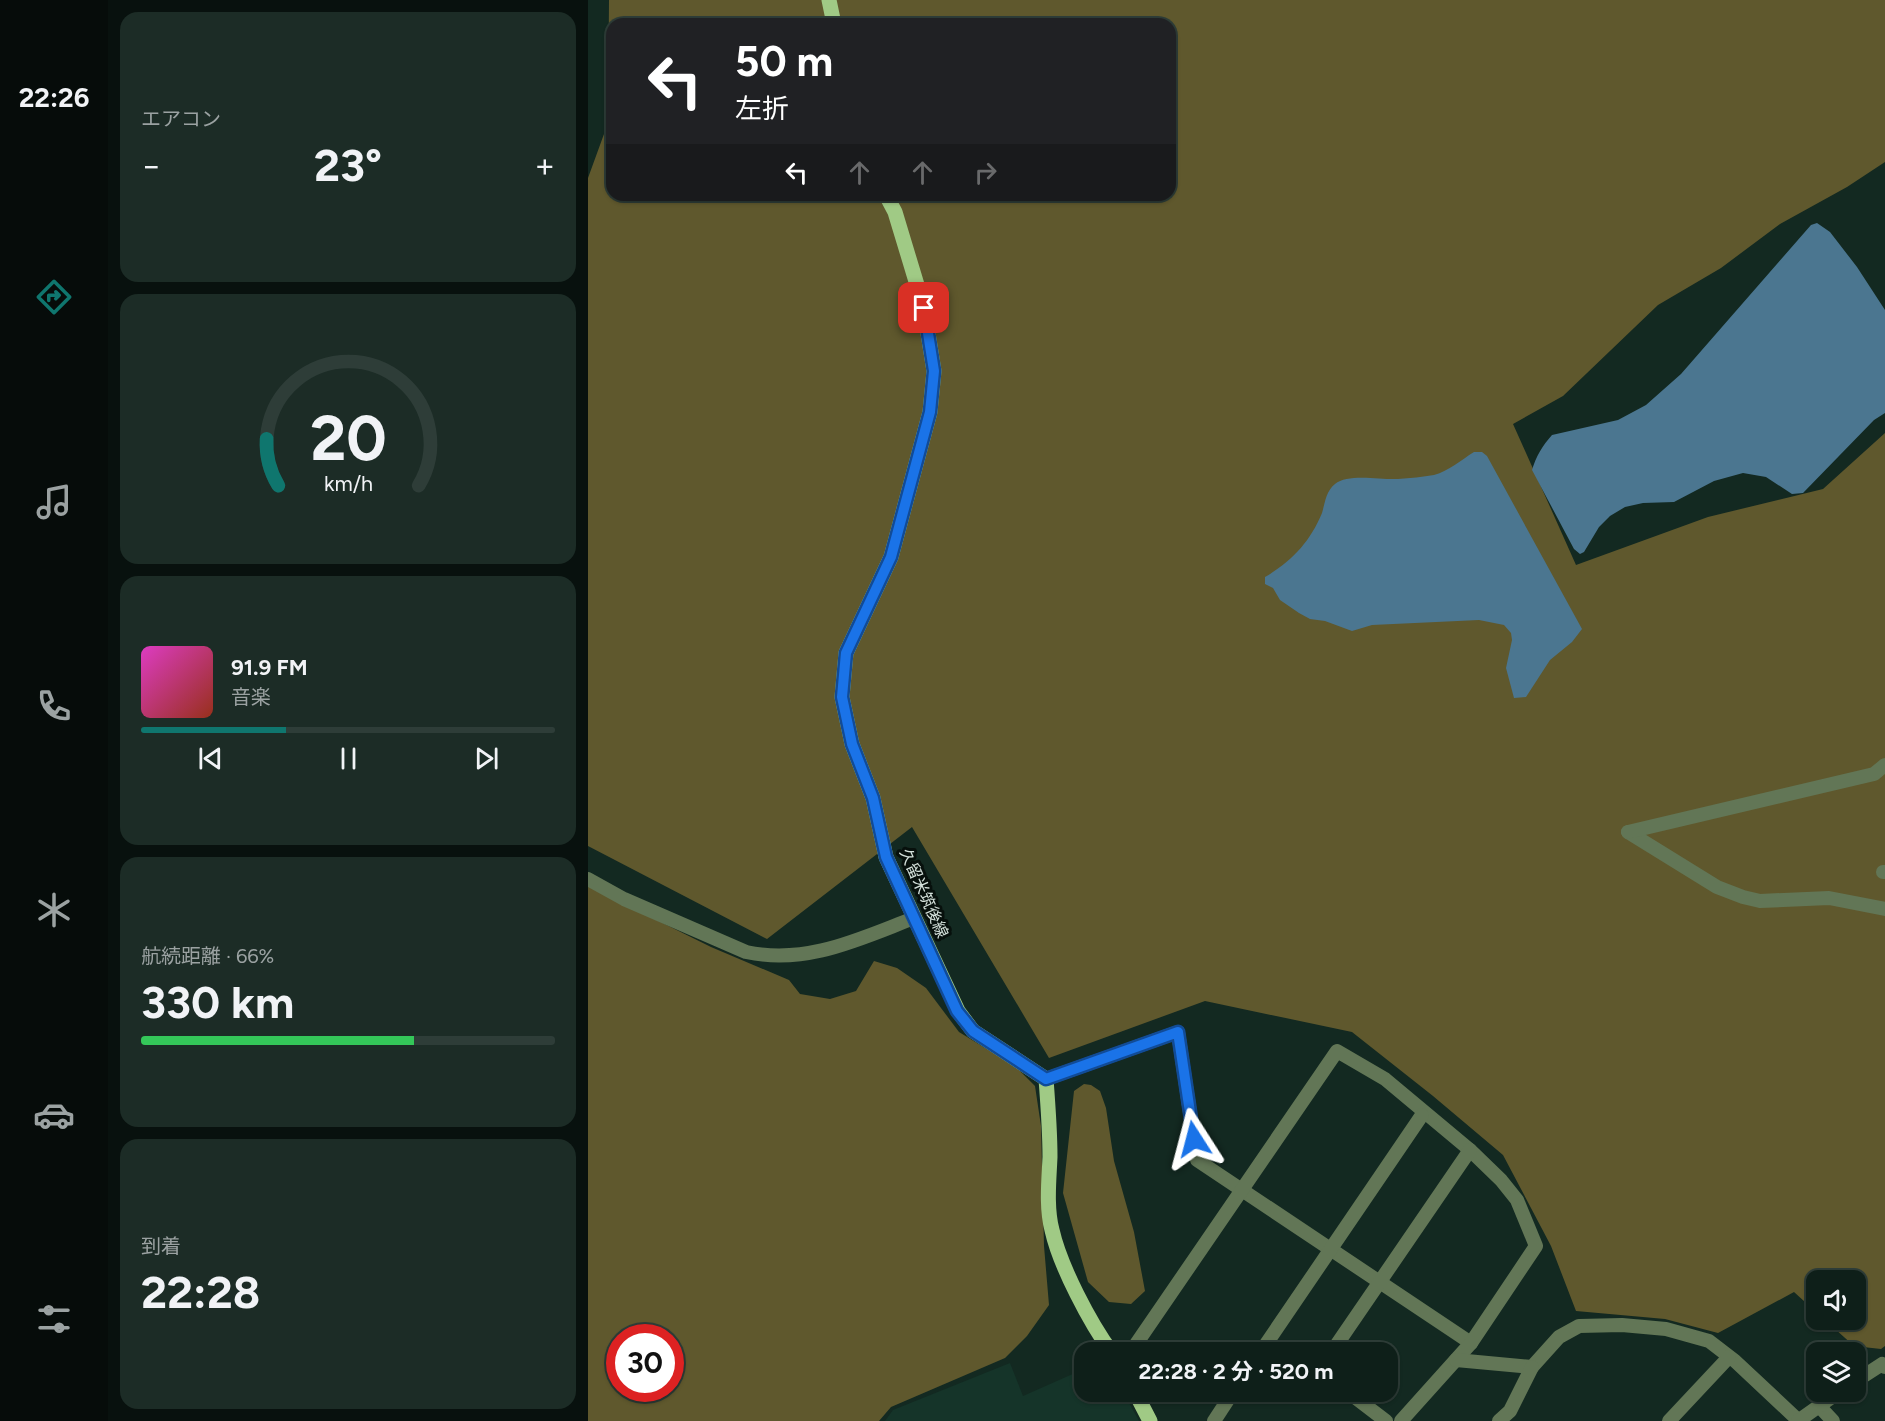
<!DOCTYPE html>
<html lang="ja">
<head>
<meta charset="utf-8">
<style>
	:root { --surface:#0e1f19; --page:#1c2c26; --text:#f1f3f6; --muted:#9ba2a2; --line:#2e3d38; --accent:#0f766e }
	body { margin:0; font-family:Figtree,"Noto Sans JP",sans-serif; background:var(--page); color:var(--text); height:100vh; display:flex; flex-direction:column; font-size:22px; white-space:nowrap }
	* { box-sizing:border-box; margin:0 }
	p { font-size:20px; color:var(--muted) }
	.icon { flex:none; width:33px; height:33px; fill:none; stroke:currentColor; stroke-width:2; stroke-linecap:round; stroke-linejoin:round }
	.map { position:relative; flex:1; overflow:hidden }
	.drawer { display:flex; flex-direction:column; gap:12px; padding:12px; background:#08110e; width:480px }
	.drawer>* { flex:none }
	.hud { position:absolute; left:18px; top:18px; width:570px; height:183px; border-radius:18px; box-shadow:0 2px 4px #0004,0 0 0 2px var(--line); background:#202124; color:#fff; overflow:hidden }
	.tools { position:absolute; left:1218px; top:1270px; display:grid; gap:12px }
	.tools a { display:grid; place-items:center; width:60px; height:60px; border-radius:12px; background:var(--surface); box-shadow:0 2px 4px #0004,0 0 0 2px var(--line); font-size:30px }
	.speed { position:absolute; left:18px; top:1324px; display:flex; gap:12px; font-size:30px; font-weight:700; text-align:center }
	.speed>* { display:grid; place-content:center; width:78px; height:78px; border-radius:50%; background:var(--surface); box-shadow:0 2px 4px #0004,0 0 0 2px var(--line); line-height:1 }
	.speed .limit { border:9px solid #d22; background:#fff; color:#111 }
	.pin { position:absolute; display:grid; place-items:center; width:51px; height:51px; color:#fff; margin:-26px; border-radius:12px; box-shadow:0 3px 9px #0006 }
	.me { position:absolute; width:66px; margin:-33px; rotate:351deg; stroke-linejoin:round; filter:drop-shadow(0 0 4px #0008) }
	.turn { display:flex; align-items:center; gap:21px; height:126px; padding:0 30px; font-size:27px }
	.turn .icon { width:78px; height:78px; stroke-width:2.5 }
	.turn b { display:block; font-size:42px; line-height:51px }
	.lanes { display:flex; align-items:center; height:57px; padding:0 30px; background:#0003; justify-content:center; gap:30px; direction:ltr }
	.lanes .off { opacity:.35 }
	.big { font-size:45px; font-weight:700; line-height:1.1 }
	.drawer .tile { flex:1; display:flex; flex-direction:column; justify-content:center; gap:9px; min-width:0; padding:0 21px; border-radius:18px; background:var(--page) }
	.drawer .dial { align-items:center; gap:0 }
	.dial svg { height:156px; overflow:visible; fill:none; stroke:var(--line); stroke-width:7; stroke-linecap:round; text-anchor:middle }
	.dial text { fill:var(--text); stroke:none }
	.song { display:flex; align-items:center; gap:18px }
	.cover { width:72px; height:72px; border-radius:9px; background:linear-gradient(135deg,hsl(310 70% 55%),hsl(10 70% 35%)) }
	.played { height:6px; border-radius:3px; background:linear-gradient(90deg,var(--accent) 35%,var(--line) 35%) }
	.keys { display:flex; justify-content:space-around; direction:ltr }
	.heat { display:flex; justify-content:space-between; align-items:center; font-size:33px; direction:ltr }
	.charge { height:9px; border-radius:4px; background:linear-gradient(90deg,#34c759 66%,var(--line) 0) }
	.trip { position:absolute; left:486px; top:1342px; width:324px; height:60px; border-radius:18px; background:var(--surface); box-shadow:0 2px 4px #0004,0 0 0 2px var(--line); font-weight:700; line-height:60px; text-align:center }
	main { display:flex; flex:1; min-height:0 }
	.menu { display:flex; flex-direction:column; width:108px; justify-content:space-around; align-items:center; background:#060c0a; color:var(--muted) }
	.menu .icon { width:42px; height:42px }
	.menu .on { color:var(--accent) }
	.menu b { font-size:27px; color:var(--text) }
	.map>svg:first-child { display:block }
	.built { fill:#153429 }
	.forest { fill:#5f582d; fill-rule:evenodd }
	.water { fill:#4b7690 }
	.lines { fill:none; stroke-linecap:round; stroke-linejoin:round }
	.minor { stroke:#627656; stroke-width:14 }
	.major { stroke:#a0ca85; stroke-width:15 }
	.route-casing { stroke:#114b97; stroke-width:15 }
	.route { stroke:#1a73e8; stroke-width:10 }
	.labels { text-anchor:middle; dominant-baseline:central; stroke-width:6; stroke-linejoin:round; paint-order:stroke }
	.street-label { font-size:16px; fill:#d5e2dc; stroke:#07100c }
</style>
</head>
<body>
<main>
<nav class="menu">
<b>22:26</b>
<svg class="icon on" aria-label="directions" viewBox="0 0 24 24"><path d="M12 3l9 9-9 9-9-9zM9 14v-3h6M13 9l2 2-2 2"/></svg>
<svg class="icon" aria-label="music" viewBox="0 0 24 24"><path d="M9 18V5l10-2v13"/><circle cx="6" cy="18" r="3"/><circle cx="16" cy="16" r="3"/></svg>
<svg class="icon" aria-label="phone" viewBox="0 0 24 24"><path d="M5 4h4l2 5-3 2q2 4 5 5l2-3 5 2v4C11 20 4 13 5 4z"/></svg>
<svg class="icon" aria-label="climate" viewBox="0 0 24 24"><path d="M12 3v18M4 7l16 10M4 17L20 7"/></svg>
<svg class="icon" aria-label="car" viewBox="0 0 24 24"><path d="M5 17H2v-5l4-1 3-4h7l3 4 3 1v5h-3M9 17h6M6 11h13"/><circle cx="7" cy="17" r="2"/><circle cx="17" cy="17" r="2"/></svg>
<svg class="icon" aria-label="filters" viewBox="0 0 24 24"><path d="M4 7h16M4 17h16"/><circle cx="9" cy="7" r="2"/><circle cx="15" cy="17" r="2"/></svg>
</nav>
<section class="drawer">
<div class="tile"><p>エアコン</p>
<div class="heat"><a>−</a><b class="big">23°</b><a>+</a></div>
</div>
<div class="tile dial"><svg viewBox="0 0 100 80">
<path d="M14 69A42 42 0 1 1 86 69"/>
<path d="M14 69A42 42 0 0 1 8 45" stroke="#0f766e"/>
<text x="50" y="56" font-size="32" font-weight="700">20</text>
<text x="50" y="72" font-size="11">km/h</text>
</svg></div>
<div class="tile">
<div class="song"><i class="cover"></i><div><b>91.9 FM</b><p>音楽</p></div></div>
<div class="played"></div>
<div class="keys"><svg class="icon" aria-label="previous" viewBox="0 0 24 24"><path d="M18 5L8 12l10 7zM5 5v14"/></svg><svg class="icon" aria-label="pause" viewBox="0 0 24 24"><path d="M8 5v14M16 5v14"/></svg><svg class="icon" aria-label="next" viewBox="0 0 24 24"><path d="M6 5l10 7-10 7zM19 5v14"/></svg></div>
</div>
<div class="tile"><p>航続距離 · 66%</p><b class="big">330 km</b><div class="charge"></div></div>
<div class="tile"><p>到着</p><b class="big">22:28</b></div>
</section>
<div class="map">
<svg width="1297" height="1421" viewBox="0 0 1297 1421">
	<rect width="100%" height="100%" fill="#132921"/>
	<polygon class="built" points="422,1363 435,1396 496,1369 496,1392 535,1392 551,1421 297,1421 305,1410"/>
	<g class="forest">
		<path d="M21 0H1297V162L1259 187 1192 224 1133 268 1070 305 975 396 925 424 988 565 1120 517 1235 489 1297 433V1346L1293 1349 1266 1346 1237 1320H1268V1281H1228V1312L1206 1292 1130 1333 1077 1319 988 1311 963 1246 915 1155 845 1096 764 1032 617 1001 461 1058 324 827 179 939 0 846V178L20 123ZM24 24H582V195H24Z"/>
		<path d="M0 886 123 947 201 980 212 994 242 999 268 991 286 961 309 968 338 988 371 1032 428 1067 447 1086 453 1126 456 1246 461 1305 439 1336 417 1358 303 1407 291 1421H0ZM32 1338H82V1389H32Z"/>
		<polygon points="496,1084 503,1085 512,1091 518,1108 526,1161 546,1232 557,1291 543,1304 521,1302 500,1282 475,1193 486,1091"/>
	</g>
	<g class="water">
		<path d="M1229 223 1242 232 1269 267 1297 310V413L1286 420 1215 493 1204 494 1178 477 1155 473 1126 481 1086 502 1055 503 1037 507 1022 516 1011 527 996 552 992 554 986 549 944 470C948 457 954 446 964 435L1030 420 1058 405 1093 374 1223 225Z"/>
		<path d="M886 452H894L899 456 994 629 984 642 962 660 938 697 926 698 918 668 924 640 923 633 916 625 891 620 784 625 764 631 737 621 722 619 711 613 692 600 685 588 677 584V577C704 561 722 542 734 513 737 503 738 491 747 484 760 473 793 480 810 479 822 478 835 477 846 475 861 471 873 460 886 452Z"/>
	</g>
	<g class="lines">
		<g class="minor">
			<polyline points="1040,832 1129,887 1155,897 1172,901 1241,898 1297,909"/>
			<polyline points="1040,832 1286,774 1297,765"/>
			<polyline points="1295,872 1297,872"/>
			<path d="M0 879 36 899 158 952C219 965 271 939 326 918"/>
			<polyline points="458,1079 590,1032 609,1160 883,1343"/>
			<polyline points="542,1353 749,1051 797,1079 882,1150 913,1180 929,1200 948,1246 883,1343 813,1421"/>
			<polyline points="672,1353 834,1115"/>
			<polyline points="743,1353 882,1150"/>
			<polyline points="868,1360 944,1367 971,1337 991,1326 1034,1325 1078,1329 1121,1341 1147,1361 1210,1420"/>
			<polyline points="1268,1381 1294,1364 1297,1367"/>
			<polyline points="760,1392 798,1421"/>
			<polyline points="1231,1406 1245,1421"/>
			<polyline points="626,1421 645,1392"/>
			<polyline points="911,1421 922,1411 944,1367"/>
			<polyline points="1081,1421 1141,1357"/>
			<polyline points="1210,1421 1251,1392"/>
		</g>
		<g class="major">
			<polyline points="241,0 246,24"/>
			<path d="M298 195 307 212 336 308 346 371 342 412 303 557 258 653 254 697 264 744 285 798 298 857 370 1011 385 1031 458 1079C460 1105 462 1131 462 1157 461 1180 458 1207 464 1230 472 1266 502 1323 524 1353"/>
			<polyline points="547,1392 562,1421"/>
		</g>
	</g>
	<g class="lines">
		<defs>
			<polyline id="route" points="336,308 346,371 342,412 303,557 258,653 254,697 264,744 285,798 298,857 369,1011 385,1031 458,1079 590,1032 606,1139"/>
		</defs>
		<use href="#route" class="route-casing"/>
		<use href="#route" class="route"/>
	</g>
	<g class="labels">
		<g class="street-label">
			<text transform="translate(336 893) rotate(66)">久留米筑後線</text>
		</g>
	</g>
</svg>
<div class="tools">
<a><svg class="icon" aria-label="sound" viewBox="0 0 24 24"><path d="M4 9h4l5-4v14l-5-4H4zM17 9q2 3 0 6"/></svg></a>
<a><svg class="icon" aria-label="layers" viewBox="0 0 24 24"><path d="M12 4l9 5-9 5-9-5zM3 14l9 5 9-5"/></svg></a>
</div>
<div class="speed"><div class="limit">30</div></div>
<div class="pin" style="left:336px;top:308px;background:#d93025"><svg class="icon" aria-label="arrive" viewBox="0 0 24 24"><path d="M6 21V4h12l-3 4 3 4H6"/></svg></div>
<svg class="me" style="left:606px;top:1139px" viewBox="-20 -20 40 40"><path d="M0-17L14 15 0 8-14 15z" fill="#1a73e8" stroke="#fff" stroke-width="4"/></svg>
<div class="trip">22:28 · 2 分 · 520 m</div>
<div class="hud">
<div class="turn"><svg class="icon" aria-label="left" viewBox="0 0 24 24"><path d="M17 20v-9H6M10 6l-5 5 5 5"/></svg><div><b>50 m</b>左折</div></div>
<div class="lanes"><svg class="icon" aria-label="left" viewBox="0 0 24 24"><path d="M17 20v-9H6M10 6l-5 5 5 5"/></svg><svg class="icon off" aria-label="ahead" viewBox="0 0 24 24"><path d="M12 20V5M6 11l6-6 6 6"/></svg><svg class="icon off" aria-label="ahead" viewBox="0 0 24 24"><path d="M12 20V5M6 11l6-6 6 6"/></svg><svg class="icon off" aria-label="right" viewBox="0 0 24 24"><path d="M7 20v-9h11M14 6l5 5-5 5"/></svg></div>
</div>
</div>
</main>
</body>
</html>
